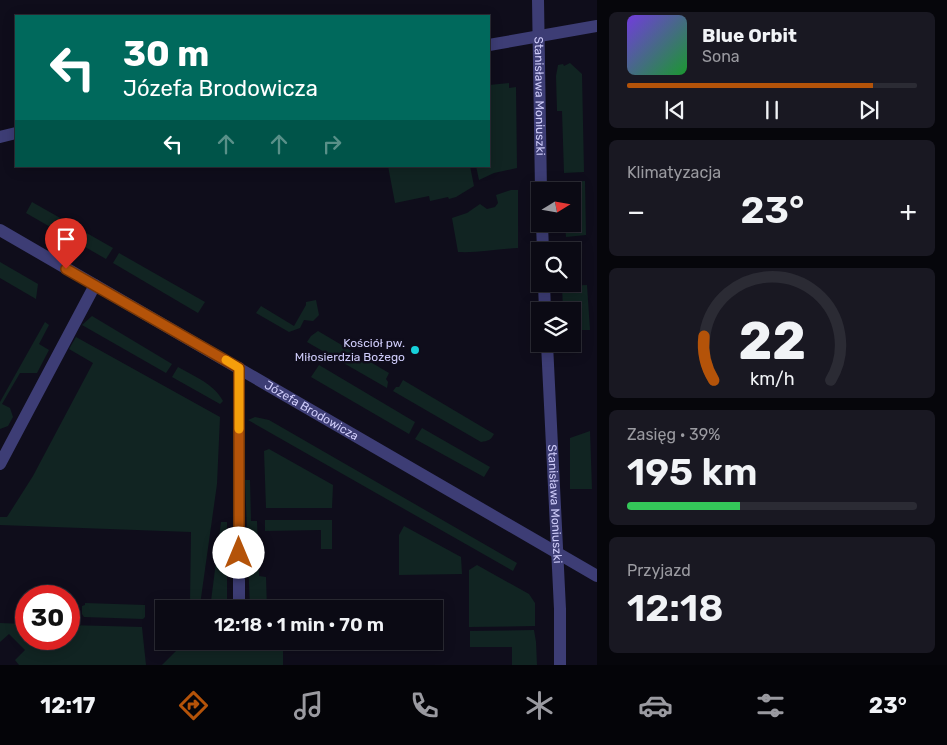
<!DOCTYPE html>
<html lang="pl">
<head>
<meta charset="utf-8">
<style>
	:root { --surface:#0b0a14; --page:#191822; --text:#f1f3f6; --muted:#9a9aa0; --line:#2b2b34; --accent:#b45309 }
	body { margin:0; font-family:Rubik,sans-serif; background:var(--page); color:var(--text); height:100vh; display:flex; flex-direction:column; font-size:19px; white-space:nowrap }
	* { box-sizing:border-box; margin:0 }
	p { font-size:16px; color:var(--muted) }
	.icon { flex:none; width:28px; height:28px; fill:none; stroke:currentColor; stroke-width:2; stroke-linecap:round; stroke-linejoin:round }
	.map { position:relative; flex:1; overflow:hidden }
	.details { display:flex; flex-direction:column; gap:12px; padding:12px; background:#06060b; width:350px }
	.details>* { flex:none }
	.banner { position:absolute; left:15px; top:15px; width:475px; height:152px; border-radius:0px; box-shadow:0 2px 12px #0003,0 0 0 1px var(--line); background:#00695c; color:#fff; overflow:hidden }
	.needle { width:32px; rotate:79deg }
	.controls { position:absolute; left:531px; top:182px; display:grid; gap:10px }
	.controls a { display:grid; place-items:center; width:50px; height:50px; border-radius:0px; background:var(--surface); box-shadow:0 2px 12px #0003,0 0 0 1px var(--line); font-size:25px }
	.speed { position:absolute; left:15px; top:585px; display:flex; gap:10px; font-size:25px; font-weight:700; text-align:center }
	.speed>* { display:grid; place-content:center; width:65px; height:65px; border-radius:50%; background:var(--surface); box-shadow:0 2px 12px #0003,0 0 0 1px var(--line); line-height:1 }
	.speed .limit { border:8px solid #d22; background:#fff; color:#111 }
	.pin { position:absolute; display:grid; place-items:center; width:42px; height:42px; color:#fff; margin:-51px -21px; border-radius:50% 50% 50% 0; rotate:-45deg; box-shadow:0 0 5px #0007 }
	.pin .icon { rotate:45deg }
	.me { position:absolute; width:55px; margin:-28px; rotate:0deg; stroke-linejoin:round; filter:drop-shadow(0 0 4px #0008) }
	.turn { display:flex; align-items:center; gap:18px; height:105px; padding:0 25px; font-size:22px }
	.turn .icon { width:65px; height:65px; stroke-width:2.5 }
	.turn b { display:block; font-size:35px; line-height:42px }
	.lanes { display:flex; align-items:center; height:48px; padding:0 25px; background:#0003; justify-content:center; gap:25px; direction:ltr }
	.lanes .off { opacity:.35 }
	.big { font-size:38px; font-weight:600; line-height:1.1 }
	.details .widget { flex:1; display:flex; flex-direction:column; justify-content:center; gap:8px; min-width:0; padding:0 18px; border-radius:8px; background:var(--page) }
	.details .dial { align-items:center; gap:0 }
	.dial svg { height:130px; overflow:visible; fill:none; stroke:var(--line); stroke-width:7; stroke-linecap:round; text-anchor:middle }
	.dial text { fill:var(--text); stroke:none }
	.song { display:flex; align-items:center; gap:15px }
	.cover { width:60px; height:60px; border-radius:8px; background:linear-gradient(135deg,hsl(260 70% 55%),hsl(130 70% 35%)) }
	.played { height:5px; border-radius:2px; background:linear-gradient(90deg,var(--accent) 85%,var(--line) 85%) }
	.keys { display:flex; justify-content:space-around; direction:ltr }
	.heat { display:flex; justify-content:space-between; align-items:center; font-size:28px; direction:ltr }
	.charge { height:8px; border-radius:4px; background:linear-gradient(90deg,#34c759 39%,var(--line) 0) }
	.trip { position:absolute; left:155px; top:600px; width:288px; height:50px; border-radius:0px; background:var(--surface); box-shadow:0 2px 12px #0003,0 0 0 1px var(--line); font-weight:600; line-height:50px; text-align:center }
	.menu { display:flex; height:80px; justify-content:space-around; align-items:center; background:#040408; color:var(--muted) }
	.menu .icon { width:35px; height:35px }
	.menu .selected { color:var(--accent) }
	.menu b { font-size:22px; color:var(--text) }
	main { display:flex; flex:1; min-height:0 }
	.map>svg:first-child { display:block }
	.green { fill:#112422 }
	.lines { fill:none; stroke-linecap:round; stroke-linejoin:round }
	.service { stroke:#3d3d75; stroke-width:12 }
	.minor { stroke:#3d3d75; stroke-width:12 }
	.tertiary { stroke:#3d3d75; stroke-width:12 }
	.route-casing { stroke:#753606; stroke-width:12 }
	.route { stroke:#b45309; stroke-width:9 }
	.slow { stroke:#f59e0b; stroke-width:9 }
	.poi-dot { fill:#17d1db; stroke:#0f0d1b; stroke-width:2 }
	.labels { text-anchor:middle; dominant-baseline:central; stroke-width:5; stroke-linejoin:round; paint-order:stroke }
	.street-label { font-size:12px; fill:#cfccfa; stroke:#0f0d1b }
	.poi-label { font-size:12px; fill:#cfccfa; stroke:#0f0d1b; text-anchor:end }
</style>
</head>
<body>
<main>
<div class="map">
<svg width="597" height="665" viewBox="0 0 597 665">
	<rect width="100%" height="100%" fill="#0f0d1b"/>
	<g class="green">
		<polygon points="570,63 582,74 584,172 564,173 562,111 557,111 556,76 558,65 563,64 564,66"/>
		<polygon points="509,83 509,88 516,87 517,168 494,173 479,180 476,166 489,166 489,85"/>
		<polygon points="388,166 470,166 474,186 456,197 449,199 448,197 430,201 429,196 395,203"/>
		<polygon points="585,181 586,235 566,237 565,224 572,224 572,191 565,191 565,182"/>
		<path d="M511 190H518V248C498 249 478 253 458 252L452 218 467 213 480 204 487 209 495 207 498 203 496 195Z"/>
		<polygon points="32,202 113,248 106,259 26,213"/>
		<polygon points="119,253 205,302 198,313 113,263"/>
		<polygon points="0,262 38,284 36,299 0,278"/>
		<polygon points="587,285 590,330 573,330 572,311 563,311 562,286"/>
		<polygon points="316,300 319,315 313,321 304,320 300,328 289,332 256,313 261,306 294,326 306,305 306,302"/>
		<polygon points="92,316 172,364 166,373 82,325"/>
		<polygon points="45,322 49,325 39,344 49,350 37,373 20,373 2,404 10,408 13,417 8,426 0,429 0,402"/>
		<polygon points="318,331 389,373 386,379 388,382 387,388 307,342 311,336"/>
		<polygon points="76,337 220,417 217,484 200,605 198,609 164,609 164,620 158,620 154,617 156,603 190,603 191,532 0,525 0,517 7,517 33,476 93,363 69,349"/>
		<polygon points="319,365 415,422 409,434 311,377"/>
		<path d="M178 367C195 377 213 383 223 401L220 404 172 377Z"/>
		<path d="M403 380 494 434C491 440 488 441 481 442L393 391 396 387H399Z"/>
		<polygon points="255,417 269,420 517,563 513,571 248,420"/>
		<polygon points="422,428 490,467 484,477 415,439"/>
		<polygon points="590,431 592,489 570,489 570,438"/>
		<polygon points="269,449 333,485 332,508 266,508 264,451"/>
		<polygon points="245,480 250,480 251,521 257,521 259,576 266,577 267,609 250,609"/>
		<polygon points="265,520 332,520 332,549 321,549 321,530 265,531"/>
		<polygon points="221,522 227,522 227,609 210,609"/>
		<polygon points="404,526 461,557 462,574 399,575 399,535"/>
		<polygon points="477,565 529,594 535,603 535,626 469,627 469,570"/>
		<polygon points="85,603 145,605 145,617 143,619 84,617 82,614 82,606 85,605"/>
		<polygon points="0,623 26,624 26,639 69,639 69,625 142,627 146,665 19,665 15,660 25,650 9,634 0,642"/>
		<polygon points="534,630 536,642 537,665 512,665 512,647 470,647 470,631"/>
		<polygon points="186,641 283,641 283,665 162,665"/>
	</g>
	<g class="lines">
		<polyline class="service" points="0,464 95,285"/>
		<g class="minor">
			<path id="s1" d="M538 0 541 191"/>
			<polyline points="489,45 597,26"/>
			<polyline points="0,137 16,133"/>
			<polyline points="542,224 543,251"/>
			<polyline points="544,284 545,311"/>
			<path id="s2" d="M547 344 560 609V665"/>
			<polyline points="239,609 239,368"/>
		</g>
		<path class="tertiary" id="s3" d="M0 230 597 576"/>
	</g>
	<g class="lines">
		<defs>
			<polyline id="route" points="66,269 239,368 239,553"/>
		</defs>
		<use href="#route" class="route-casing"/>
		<use href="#route" class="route"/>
		<polyline class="slow" points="226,360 239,368 239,429"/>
	</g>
	<circle class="poi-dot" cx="415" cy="350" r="5"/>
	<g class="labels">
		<g class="street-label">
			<text stroke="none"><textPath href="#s1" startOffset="96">Stanisława Moniuszki</textPath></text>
			<text stroke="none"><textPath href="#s3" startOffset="360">Józefa Brodowicza</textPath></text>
			<text stroke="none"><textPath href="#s2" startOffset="160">Stanisława Moniuszki</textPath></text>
		</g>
		<g class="poi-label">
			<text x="405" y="343">Kościół pw.<tspan x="405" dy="14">Miłosierdzia Bożego</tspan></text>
		</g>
	</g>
</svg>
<div class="controls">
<a><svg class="needle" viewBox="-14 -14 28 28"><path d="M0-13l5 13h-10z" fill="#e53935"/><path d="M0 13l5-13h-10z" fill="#9a9aa0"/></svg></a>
<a><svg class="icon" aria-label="search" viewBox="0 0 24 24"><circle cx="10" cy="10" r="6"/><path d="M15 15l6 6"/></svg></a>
<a><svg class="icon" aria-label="layers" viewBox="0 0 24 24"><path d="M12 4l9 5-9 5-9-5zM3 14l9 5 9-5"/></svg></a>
</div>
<div class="speed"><div class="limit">30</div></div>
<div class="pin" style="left:66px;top:269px;background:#d93025"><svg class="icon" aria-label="arrive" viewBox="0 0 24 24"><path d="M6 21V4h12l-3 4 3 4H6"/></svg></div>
<svg class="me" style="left:239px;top:553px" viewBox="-20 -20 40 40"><circle r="19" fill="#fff"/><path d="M0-13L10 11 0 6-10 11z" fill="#b45309"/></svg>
<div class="trip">12:18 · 1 min · 70 m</div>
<div class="banner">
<div class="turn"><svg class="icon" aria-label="left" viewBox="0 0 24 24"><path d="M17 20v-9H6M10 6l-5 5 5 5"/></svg><div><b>30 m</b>Józefa Brodowicza</div></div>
<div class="lanes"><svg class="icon" aria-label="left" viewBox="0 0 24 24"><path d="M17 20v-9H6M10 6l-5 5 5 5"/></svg><svg class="icon off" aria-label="ahead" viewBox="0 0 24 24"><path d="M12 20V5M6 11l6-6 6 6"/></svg><svg class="icon off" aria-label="ahead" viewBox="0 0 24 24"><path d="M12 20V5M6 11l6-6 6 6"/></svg><svg class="icon off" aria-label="right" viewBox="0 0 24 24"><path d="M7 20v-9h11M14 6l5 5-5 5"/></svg></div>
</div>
</div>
<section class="details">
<div class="widget">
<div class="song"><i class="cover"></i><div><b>Blue Orbit</b><p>Sona</p></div></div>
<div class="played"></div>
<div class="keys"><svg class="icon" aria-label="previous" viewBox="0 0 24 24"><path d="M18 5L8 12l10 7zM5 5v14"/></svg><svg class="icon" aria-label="pause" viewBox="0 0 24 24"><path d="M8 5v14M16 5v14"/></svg><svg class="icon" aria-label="next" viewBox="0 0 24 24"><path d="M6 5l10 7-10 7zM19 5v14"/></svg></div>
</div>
<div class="widget"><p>Klimatyzacja</p>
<div class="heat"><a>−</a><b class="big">23°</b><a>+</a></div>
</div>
<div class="widget dial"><svg viewBox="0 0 100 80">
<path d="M14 69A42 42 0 1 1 86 69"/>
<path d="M14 69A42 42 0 0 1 8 42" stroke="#b45309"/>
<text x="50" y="56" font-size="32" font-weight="700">22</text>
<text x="50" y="72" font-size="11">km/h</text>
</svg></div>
<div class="widget"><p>Zasięg · 39%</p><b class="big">195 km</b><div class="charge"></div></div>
<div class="widget"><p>Przyjazd</p><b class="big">12:18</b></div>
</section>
</main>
<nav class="menu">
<b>12:17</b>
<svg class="icon selected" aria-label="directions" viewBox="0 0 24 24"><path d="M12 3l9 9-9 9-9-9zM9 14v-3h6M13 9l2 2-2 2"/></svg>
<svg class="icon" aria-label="music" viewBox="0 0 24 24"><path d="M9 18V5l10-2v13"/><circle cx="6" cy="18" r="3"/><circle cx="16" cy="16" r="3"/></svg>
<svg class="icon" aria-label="phone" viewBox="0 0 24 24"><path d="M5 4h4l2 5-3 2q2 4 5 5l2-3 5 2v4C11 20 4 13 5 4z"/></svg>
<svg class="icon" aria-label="climate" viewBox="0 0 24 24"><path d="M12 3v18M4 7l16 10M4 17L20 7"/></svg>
<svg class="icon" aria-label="car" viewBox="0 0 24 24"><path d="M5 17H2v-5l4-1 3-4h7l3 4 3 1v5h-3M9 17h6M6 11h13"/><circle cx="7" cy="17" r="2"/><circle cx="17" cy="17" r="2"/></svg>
<svg class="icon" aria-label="filters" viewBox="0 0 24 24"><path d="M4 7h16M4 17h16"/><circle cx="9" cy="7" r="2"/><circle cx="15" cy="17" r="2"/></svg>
<b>23°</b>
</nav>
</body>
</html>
